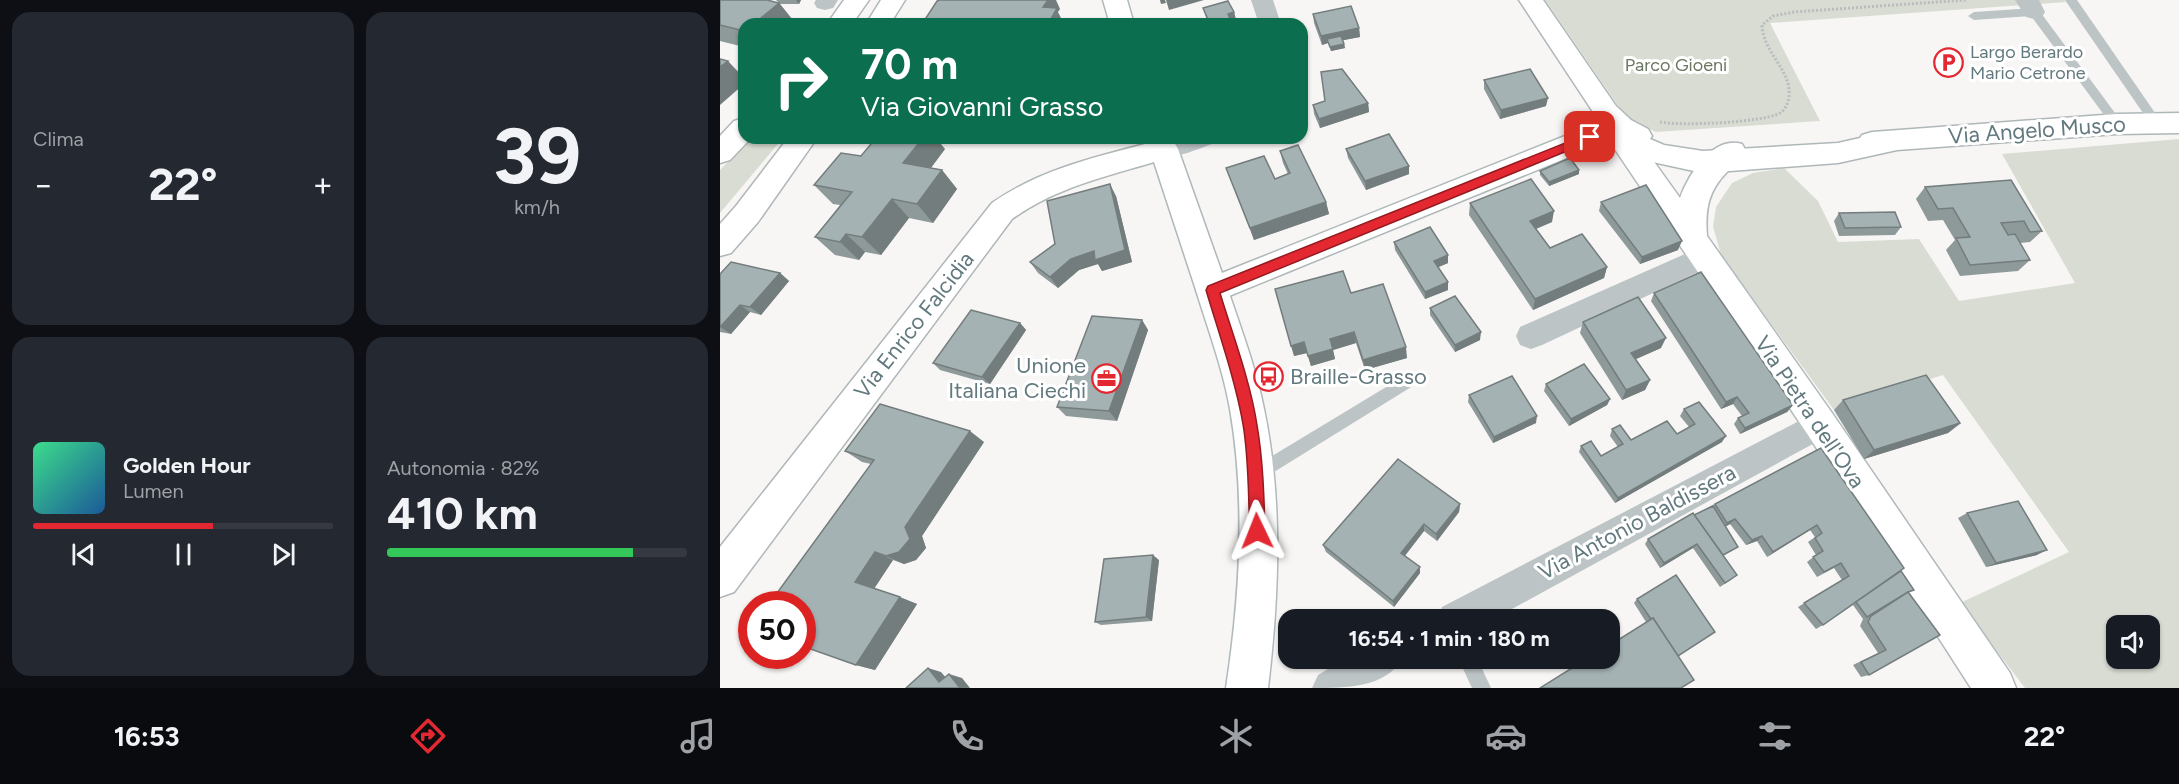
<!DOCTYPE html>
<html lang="it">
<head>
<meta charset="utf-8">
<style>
	:root { --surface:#171b24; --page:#242831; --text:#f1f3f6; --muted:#9ea1a6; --line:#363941; --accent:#e32832 }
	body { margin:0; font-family:Figtree,sans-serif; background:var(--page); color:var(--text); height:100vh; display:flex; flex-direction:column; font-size:22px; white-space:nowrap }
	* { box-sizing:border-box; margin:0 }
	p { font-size:20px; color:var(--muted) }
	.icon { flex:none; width:33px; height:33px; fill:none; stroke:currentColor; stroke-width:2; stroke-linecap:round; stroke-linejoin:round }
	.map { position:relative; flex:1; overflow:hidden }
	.panel { display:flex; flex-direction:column; gap:12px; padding:12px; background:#0d0f14; width:720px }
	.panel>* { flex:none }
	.guide { position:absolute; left:18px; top:18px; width:570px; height:126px; border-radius:18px; box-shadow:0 2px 4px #0004; background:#0b6e4f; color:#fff; overflow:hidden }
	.fabs { position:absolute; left:1386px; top:615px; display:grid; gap:12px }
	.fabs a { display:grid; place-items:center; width:54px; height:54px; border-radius:12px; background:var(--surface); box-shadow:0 2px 4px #0004; font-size:30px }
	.speed { position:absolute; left:18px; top:591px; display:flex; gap:12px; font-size:30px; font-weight:700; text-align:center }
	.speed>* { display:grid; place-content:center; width:78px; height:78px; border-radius:50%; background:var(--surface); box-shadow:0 2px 4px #0004; line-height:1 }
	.speed .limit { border:9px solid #d22; background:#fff; color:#111 }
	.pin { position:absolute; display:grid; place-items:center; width:51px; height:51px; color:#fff; margin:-26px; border-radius:12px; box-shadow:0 3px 9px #0006 }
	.me { position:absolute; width:66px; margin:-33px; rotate:358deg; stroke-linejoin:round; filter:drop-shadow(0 0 4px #0008) }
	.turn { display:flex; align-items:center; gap:21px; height:126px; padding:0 24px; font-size:27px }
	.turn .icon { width:78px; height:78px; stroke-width:2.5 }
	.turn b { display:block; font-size:42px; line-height:51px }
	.big { font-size:45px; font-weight:700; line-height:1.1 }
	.panel .card { flex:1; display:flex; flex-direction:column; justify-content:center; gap:9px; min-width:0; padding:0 21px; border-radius:18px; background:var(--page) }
	.panel .dial { align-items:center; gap:0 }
	.dial b { font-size:78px; line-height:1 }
	.song { display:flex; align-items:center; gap:18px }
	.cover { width:72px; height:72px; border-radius:9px; background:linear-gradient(135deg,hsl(150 70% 55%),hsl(210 70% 35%)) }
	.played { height:6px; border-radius:3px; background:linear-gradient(90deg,var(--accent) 60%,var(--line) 60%) }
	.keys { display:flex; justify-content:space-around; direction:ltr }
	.heat { display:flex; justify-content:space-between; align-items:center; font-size:33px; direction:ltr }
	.charge { height:9px; border-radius:4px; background:linear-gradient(90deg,#34c759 82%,var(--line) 0) }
	.panel .tiles { flex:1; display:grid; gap:12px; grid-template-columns:repeat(2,1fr) }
	.trip { position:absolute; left:558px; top:609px; width:342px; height:60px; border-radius:18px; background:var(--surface); box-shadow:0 2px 4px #0004; font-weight:700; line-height:60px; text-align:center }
	.tab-bar { display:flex; height:96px; justify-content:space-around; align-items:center; background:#090b0e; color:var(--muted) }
	.tab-bar .icon { width:42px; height:42px }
	.tab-bar .on { color:var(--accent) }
	.tab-bar b { font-size:27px; color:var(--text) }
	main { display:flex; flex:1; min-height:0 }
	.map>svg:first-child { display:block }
	.green { fill:#d9dcd3; fill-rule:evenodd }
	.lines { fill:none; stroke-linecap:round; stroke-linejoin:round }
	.secondary-casing { stroke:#b0b9bb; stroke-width:3 }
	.primary-casing { stroke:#afb7b9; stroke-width:3 }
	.path { stroke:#b8bdbe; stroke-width:3; stroke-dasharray:2 2; stroke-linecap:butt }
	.lane { fill:#bdc4c6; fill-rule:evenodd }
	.street { fill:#bdc4c6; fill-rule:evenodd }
	.secondary { fill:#fff; fill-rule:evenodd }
	.primary { fill:#fff; fill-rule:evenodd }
	.wall { fill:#8e999a }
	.shaded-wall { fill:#747d7d }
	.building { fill:#a5b2b3; stroke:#747d7d; stroke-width:1.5 }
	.route { fill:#e32832; stroke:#941a20; stroke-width:1.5 }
	.labels { text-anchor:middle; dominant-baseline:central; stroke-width:6; stroke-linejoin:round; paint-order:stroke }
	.far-poi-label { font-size:18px; fill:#627a7f; stroke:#fff; text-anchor:start }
	.far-park-label { font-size:18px; fill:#6b7761; stroke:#fff }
	.street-label { font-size:22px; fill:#627a7f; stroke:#fff }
	.poi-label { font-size:22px; fill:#627a7f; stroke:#fff; text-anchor:end }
</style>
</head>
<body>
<main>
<section class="panel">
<div class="tiles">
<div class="card"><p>Clima</p>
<div class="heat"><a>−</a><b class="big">22°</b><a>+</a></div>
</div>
<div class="card dial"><b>39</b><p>km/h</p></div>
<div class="card">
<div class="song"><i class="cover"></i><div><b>Golden Hour</b><p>Lumen</p></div></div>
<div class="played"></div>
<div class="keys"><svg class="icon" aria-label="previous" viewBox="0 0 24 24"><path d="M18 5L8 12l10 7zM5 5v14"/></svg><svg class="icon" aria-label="pause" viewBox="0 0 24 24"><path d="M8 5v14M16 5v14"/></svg><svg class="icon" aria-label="next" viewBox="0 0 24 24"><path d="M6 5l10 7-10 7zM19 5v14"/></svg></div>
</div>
<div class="card"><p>Autonomia · 82%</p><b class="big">410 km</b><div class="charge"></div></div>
</div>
</section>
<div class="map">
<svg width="1459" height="688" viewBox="0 0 1459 688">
	<rect width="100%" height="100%" fill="#f7f6f4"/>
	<g class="green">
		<polygon points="825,0 1344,0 1346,2 1050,23 1100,121 936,132 914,122 901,110"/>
		<polygon points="32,138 63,138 0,213 0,170"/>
		<path d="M1459 139V688H1305L1240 603 1349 552 1223 375 1114 410 1001 255 993 226 996 207 1012 183 1033 173 1064 168 1098 201 1118 242 1199 239 1239 301 1355 283 1282 154ZM1396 626H1430V658H1396Z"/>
	</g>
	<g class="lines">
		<defs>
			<g id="secondary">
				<polygon points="383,0 407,0 414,24 390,24"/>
				<path d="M902 128 912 131 960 198C968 175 993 135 1022 144L1026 151C1021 160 1014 165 1007 172 988 191 985 210 987 236L1112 413 1290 673 1296 688H1251L1088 435 892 145 888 138 892 131Z"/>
				<path d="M492 277 503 281 508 290C521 329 536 368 544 409 563 500 559 596 548 688H506C520 596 526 501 510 409 503 369 488 329 476 290L481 281Z"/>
			</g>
			<g id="primary">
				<polygon points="124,0 149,0 132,24 107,24"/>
				<polygon points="161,0 185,0 170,24 146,24"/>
				<path d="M799 0H823L896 106 911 120 928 129 932 136 930 139 944 145 983 151 1118 143 1140 138 1142 135 1152 132 1397 114 1459 113V133L1397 134 1177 150 1118 163 983 173 928 161 889 143 876 146 492 303 481 299 476 290 434 162C384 177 335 188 292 219L14 592 0 597V547L272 203C323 167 385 155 444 139L454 142 458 149 502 273 860 130 881 124Z"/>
				<polygon points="24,118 24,138 31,138 10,160 0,163 0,136 14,121"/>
				<polygon points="68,138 97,138 38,222 11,253 0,256 0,224 16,206"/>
			</g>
		</defs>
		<use href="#secondary" class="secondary-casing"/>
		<use href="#primary" class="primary-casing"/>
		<path class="path" d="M940 122C960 126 1042 123 1060 113 1068 108 1070 97 1069 88 1065 65 1043 50 1042 25L1053 16 1074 12 1246 0"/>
		<g class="lane">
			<polygon points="1345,0 1357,0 1440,120 1442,123 1440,126 1432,126"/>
			<polygon points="1314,8 1318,9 1401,121 1403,124 1401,127 1393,127 1311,16 1254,20 1248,16 1254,12"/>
			<polygon points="691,372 696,374 699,379 696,384 541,480 535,483 529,480 527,475 529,470"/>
			<polygon points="738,658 757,658 771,688 752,688"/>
		</g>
		<g class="street">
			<polygon points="96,0 118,0 113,8 105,10 97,8 94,3"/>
			<polygon points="531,0 553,0 561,24 539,24"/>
			<polygon points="1295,0 1319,0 1325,12 1322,17 1314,19 1306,17"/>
			<path d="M450 138H496L492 144C475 150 452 161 435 156L431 149 435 142Z"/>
			<polygon points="983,246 993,249 997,257 993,265 822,345 811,349 800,345 796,336 800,327"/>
			<polygon points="1100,410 1111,414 1116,424 1111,434 772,620 717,620 722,607"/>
			<path d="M626 658H682C667 688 625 688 592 688L598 675Z"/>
		</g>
		<use href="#secondary" class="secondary"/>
		<use href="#primary" class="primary"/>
	</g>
	<g class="wall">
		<polygon points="0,0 59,3 56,0 81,0 79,4 60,4 76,24 24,24 24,47 0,41"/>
		<polygon points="483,8 514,12 517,24 488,24"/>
		<polygon points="593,14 639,28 640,37 623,40 625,48 611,51 608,43 602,45 594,23"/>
		<polygon points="764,80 826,106 780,119 764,89"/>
		<polygon points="648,103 649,112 600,128 594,114 593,105"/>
		<polygon points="331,138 359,138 356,142"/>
		<polygon points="225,149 211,168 222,170 237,189 213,223 189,218 161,255 145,252 139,260 115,255 95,237 120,205 113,204 94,185 141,156"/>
		<polygon points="626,149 689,166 689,174 646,190 628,158"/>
		<polygon points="560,151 606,202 609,214 534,240 506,168 555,179 568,174 563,163"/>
		<polygon points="859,170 859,174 829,186 820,175 820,171"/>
		<polygon points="1291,180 1322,231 1310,242 1300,243 1310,260 1298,271 1240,276 1226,250 1235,240 1223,220 1208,221 1196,199 1205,187"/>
		<polygon points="396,196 412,262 382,271 378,264 359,270 338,288 318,273 310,262"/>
		<polygon points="881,202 958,250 920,264 879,211"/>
		<polygon points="750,203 832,222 816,229 830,248 887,267 884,278 813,310 749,215"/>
		<polygon points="1119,213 1181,227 1175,235 1119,236 1114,221"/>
		<polygon points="674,242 728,263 718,267 728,290 705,299 675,250"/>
		<polygon points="60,273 69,281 41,315 30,312 11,334 0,332 0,274"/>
		<polygon points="631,293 687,358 645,370 636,343 613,350 615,359 591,366 587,353 574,356"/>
		<polygon points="934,293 1073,405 1067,412 1020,434 1014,424 1018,418 1022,416 1013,404 1001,409 931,301"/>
		<polygon points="710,308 760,340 735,352 710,315"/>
		<polygon points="422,320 428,330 397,421 346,416 337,407"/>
		<polygon points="863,322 941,348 916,359 930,380 925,390 902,400 860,333"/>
		<polygon points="300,323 306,330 270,384 220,370 213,363"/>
		<polygon points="826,384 890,399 887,405 849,426 824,391"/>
		<polygon points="749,395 816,423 773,443 748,402"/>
		<polygon points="1123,400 1240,424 1228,433 1144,459 1114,410"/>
		<polygon points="964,409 1002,442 895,503 859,452 861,446 881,456 898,447 890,436 892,429 911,440 957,434 969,427 960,416"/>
		<polygon points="264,442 202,536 206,548 196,560 184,564 173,560 154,588 197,604 155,670 136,665 151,464 142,462 125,451"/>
		<polygon points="1101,448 1181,571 1188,593 1220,635 1149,675 1141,677 1133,665 1158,653 1140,626 1143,619 1133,605 1103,625 1096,629 1078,607 1122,580 1114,568 1097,577 1087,562 1096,555 1088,542 1095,537 1090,530 1047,557 1037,541 1026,545 1010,524 1005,527 1018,547 1003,556 1012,579 1000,587 973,548 940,568 925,544 928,539"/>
		<polygon points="740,504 739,512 717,541 704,531 685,556 700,573 674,607 606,552 603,545"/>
		<polygon points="1247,513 1317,555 1266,567 1238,518"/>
		<polygon points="439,560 432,621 381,625 375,622"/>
		<polygon points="917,599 958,656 926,622 914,603"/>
	</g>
	<g class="shaded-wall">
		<polygon points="76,0 81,0 79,4"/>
		<polygon points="328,0 336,0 340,9 338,12 344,24 328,24 323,7"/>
		<polygon points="440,0 445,0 446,3 441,4"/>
		<polygon points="446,0 484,0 449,10"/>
		<polygon points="59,3 76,24 34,24"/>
		<polygon points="514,12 517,24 510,24 508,14"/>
		<polygon points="639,28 640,37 609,43 607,39 608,43 602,45 601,36"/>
		<polygon points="624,44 625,48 611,51 610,47"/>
		<polygon points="8,61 24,78 24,84 0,105 0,67"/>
		<polygon points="828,98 826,106 780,119 781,110"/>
		<polygon points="648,103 649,112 600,128 599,119"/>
		<polygon points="203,138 216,138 225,149 200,182 183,163"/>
		<polygon points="689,166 689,174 646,190 645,181"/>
		<polygon points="222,170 237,189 213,223 197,204"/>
		<polygon points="859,170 859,174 829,186 829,182"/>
		<polygon points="390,184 396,196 412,262 382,271 378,264 359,270 338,288 330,277"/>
		<polygon points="172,199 189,218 161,255 142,237"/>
		<polygon points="606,202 609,214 534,240 530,228"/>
		<polygon points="834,211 832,222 808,232 810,221"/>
		<polygon points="126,234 145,252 139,260 120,242"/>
		<polygon points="962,241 958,250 920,264 922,257"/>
		<polygon points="728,255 728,263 714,269 714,261"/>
		<polygon points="887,267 884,278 813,310 815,299"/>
		<polygon points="60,273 69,281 41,315 30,307"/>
		<polygon points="728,282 728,290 705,299 705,292"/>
		<polygon points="20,305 30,312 11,334 0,327"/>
		<polygon points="422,320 428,330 397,421 389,411"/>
		<polygon points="300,323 306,330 270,384 262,377"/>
		<polygon points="634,332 636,343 613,350 615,359 591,366 588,356 610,339"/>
		<polygon points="761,332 760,340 735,352 735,345"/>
		<polygon points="946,338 941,348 907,363 911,353"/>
		<polygon points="584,342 587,353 574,356 571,346"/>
		<polygon points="686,347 687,358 645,370 643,360"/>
		<polygon points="930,380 925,390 902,400 906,390"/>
		<polygon points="1017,397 1013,404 1001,409 1006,402"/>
		<polygon points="890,399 887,405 849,426 851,419"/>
		<polygon points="1073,405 1067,412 1020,434 1025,428"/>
		<polygon points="817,416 816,423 773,443 774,437"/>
		<polygon points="1240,423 1228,433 1144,459 1154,450"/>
		<polygon points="250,431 264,442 202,536 206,548 196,560 184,564 166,556"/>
		<polygon points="1006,436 1002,442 895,503 898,498"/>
		<polygon points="740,504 739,512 717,541 716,534"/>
		<polygon points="1015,519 1010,524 1002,528 1007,523"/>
		<polygon points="704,524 704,531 682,559 681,553"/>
		<polygon points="1097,525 1090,530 1047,557 1053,552"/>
		<polygon points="1042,536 1037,541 1026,545 1032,540"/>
		<polygon points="977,544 973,548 940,568 944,563"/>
		<polygon points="1327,550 1317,555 1266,567 1276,563"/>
		<polygon points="155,552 173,560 154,589 135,582"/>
		<polygon points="433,555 439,560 432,621 426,617"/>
		<polygon points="700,567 700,573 674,607 673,601"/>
		<polygon points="180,597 197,604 155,670 136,665"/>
		<polygon points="208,668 221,672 233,686 219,682"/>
		<polygon points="229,674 242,678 250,688 240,688"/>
	</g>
	<g class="building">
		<polygon points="0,0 47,0 59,3 34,24 24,24 24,31 0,25"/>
		<polygon points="219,0 328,0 323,7 337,8 328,24 202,24 217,1"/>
		<polygon points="508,1 514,12 508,14 512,24 490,24 483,8"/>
		<polygon points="631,6 639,28 601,36 593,14"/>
		<polygon points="621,36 624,44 610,47 607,39"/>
		<polygon points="0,59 8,61 0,67"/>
		<polygon points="622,69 648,103 599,119 593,105 605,101 601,72"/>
		<polygon points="810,69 828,98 781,110 764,80"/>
		<polygon points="669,134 689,166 645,181 626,149"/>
		<polygon points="156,138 203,138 183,163 222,170 197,204 172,199 142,237 126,234 120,242 95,237 132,192 94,185 121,153 141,156"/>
		<polygon points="578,145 606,202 530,228 506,168 544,156 555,179 570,173 560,151"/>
		<polygon points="850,158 859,170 829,182 820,171"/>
		<polygon points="811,179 834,211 810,221 830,248 862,234 887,267 815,299 750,203"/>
		<polygon points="1291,180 1322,231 1310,232 1304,221 1281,223 1288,235 1295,234 1310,260 1250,265 1236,238 1250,237 1233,208 1218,209 1205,187"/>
		<polygon points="390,184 405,250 375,260 374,251 351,259 330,277 310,262 335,244 327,201"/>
		<polygon points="926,185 962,241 922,257 881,202"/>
		<polygon points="1175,212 1181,227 1125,228 1119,213"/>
		<polygon points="710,227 728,255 714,261 728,282 705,292 674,242"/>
		<polygon points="11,262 60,273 30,307 20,305 0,327 0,274"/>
		<polygon points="623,271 631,293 663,284 686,347 643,360 634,332 610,339 613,349 588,356 584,342 571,346 555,289"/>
		<polygon points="981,272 1073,405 1025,428 1018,418 1029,413 1017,397 1006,402 934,293"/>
		<polygon points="735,296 761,332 735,345 710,308"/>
		<polygon points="918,297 946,338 911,353 930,380 906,390 863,322"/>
		<polygon points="251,310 300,323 262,377 213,363"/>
		<polygon points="372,316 422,320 389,411 337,407"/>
		<polygon points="864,364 890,399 851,419 826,384"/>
		<polygon points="1206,375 1240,423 1154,450 1123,400"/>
		<polygon points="792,376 817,416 774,437 749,395"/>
		<polygon points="979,402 1006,436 898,498 861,446 871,441 881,456 903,444 892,429 900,425 911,440 947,421 957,434 975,424 964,409"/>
		<polygon points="160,404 250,431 185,527 190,539 179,552 166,556 155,552 135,582 180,597 136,665 82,646 82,604 49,604 154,460 125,451"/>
		<polygon points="1101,448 1184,568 1103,625 1084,603 1129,576 1121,563 1104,572 1093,557 1103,551 1095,538 1102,533 1097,525 1053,552 1042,536 1032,540 1015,519 1007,523 995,504"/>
		<polygon points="678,459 740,504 716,534 704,524 681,553 700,567 673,601 603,545"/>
		<polygon points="1298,501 1327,550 1276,563 1247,513"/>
		<polygon points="993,506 1018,547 1003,555 974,515"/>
		<polygon points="973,513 1017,575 1005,583 977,544 944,563 928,539"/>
		<polygon points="433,555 426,617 375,622 384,559"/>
		<polygon points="1181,571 1194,590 1188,592 1147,617 1136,602"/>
		<polygon points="956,575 995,632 958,656 933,618 931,619 917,599"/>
		<polygon points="1188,592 1220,635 1149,675 1141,662 1166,650 1148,622 1151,616"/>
		<polygon points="933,618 974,680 961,688 820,688 868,658 890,658 890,645"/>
		<polygon points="208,668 219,682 229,674 240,688 186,688"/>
	</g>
	<path class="route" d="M870 133 876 137 874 140 500 293C513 336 530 380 537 425 543 460 544 496 545 531L543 536 537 538 532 536 530 531C528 495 529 459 523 424 515 379 499 334 486 290L488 286Z"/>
	<defs>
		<symbol id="parking-ring" viewBox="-11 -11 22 22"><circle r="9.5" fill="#fff" stroke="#e32832" stroke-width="1.5"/><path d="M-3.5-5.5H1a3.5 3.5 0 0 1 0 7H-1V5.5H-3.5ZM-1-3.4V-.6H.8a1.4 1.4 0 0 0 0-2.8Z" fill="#e32832"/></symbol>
		<symbol id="bus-ring" viewBox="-11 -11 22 22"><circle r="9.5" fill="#fff" stroke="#e32832" stroke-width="1.5"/><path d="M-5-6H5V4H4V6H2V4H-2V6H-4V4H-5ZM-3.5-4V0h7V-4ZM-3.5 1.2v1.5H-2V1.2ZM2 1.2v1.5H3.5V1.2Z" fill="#e32832"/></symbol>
		<symbol id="office-ring" viewBox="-11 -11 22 22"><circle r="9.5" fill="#fff" stroke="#e32832" stroke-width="1.5"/><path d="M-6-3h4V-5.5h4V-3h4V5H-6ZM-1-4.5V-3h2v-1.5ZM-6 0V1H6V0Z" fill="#e32832"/></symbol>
	</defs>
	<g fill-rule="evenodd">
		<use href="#parking-ring" x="1212" y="46" width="33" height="33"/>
		<use href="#bus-ring" x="532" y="360" width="33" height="33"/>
		<use href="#office-ring" x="370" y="362" width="33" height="33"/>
	</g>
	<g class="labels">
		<g class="far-poi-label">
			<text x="1250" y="52">Largo Berardo<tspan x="1250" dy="21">Mario Cetrone</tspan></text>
		</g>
		<g class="far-park-label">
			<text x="956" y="65">Parco Gioeni</text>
		</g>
		<g class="street-label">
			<text transform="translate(1317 130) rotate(-4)">Via Angelo Musco</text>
			<text transform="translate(194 325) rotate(-52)">Via Enrico Falcidia</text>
			<text transform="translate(1090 412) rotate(56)">Via Pietra dell'Ova</text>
			<text transform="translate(917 522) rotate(-28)">Via Antonio Baldissera</text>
		</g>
		<g class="poi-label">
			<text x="366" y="365">Unione<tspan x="366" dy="25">Italiana Ciechi</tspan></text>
			<text x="570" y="376" text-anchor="start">Braille-Grasso</text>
		</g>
	</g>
</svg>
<div class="fabs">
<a><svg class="icon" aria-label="sound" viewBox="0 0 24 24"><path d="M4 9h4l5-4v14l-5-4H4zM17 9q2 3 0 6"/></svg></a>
</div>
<div class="speed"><div class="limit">50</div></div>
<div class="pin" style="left:870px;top:137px;background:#d93025"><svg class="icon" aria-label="arrive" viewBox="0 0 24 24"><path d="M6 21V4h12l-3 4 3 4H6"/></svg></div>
<svg class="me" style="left:537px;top:531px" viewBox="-20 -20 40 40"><path d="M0-17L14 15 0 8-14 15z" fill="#e32832" stroke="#fff" stroke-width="4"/></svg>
<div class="trip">16:54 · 1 min · 180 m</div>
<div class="guide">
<div class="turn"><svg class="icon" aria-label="right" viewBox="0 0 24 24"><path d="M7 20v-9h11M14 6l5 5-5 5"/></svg><div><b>70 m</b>Via Giovanni Grasso</div></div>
</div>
</div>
</main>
<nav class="tab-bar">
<b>16:53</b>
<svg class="icon on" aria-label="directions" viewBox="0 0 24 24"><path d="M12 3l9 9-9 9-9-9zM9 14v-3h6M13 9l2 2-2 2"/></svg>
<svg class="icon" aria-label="music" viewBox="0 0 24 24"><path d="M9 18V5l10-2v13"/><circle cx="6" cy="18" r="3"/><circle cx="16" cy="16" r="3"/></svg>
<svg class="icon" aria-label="phone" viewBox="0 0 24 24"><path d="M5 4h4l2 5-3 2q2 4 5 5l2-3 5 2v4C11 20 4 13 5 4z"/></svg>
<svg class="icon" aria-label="climate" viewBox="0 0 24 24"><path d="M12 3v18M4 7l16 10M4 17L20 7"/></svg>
<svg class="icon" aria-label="car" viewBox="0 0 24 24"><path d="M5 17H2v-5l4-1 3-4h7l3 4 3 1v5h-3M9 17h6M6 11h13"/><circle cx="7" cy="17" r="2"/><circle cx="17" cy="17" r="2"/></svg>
<svg class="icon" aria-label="filters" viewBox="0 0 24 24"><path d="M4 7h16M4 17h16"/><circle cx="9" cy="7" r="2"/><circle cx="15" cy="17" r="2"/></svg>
<b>22°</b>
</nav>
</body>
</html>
